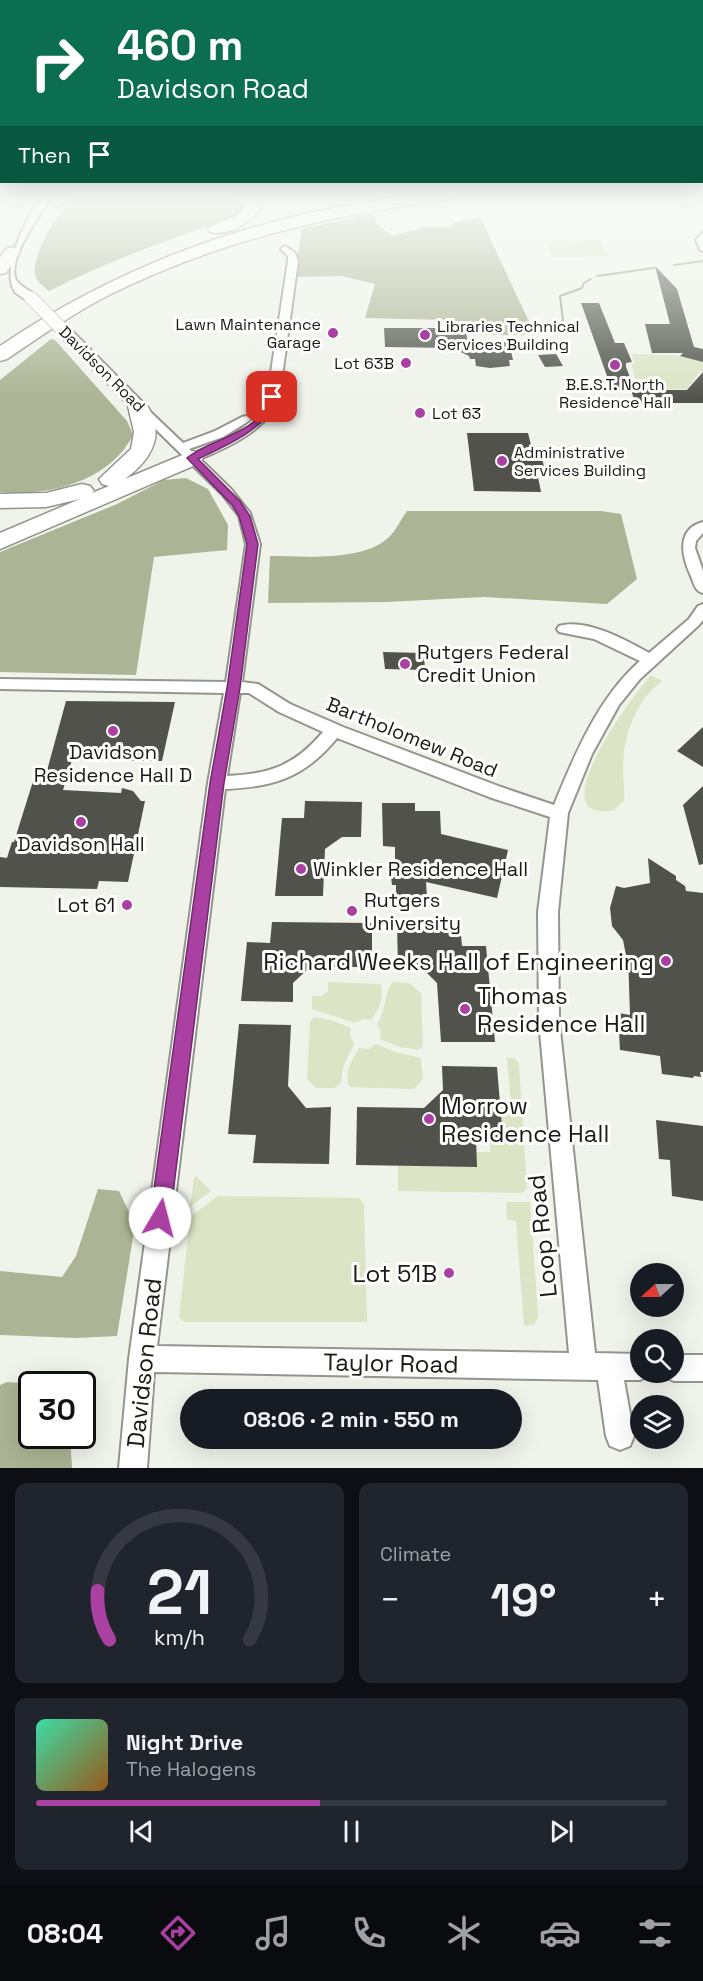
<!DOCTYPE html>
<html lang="en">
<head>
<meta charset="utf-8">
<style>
	:root { --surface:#171b24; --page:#20242c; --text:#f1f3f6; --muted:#9ea1a6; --line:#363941; --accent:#aa40a1 }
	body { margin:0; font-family:"Space Grotesk",sans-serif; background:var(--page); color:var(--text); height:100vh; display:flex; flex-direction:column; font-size:22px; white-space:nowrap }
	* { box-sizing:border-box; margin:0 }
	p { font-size:20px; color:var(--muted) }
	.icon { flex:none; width:33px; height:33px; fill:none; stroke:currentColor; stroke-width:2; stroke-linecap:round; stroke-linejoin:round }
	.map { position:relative; height:1468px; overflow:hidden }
	.drawer { display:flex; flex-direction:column; gap:15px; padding:15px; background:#0d0f14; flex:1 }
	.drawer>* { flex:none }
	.top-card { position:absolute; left:0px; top:0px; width:704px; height:183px; box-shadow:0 6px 24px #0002; background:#0b6e4f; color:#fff; overflow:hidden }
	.needle { width:39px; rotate:249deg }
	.fabs { position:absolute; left:630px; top:1263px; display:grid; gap:12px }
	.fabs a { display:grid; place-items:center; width:54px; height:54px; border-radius:50%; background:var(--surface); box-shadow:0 6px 24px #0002; font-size:30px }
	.speed { position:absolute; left:18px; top:1371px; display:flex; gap:12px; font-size:30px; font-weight:700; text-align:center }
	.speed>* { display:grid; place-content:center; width:78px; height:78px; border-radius:50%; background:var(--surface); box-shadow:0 6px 24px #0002; line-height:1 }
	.speed .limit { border:3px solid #111; border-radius:9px; background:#fff; color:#111 }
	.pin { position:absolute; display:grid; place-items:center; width:51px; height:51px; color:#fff; margin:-26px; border-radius:12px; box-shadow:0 3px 9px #0006 }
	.me { position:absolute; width:66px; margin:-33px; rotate:8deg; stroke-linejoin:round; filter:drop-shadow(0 0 4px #0008) }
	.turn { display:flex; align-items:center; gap:21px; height:126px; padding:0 18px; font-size:27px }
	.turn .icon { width:78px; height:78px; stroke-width:2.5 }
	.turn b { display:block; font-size:42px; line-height:51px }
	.then { display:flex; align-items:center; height:57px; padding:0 18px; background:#0003; gap:12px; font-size:22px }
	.big { font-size:45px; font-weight:700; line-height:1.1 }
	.drawer .tile { flex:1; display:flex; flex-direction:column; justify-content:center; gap:9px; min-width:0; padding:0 21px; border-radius:12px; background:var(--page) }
	.drawer .dial { align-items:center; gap:0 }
	.dial svg { height:156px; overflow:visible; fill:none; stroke:var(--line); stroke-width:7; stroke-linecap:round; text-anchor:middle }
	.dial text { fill:var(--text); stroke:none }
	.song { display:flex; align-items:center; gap:18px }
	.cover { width:72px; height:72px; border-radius:9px; background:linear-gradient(135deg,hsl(160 70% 55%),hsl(30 70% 35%)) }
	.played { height:6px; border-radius:3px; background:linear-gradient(90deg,var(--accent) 45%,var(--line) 45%) }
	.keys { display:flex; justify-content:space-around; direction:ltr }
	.heat { display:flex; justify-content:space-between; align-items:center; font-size:33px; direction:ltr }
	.drawer .tiles { flex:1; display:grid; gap:15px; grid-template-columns:1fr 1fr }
	.tile:last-child { grid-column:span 2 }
	.trip { position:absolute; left:180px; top:1389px; width:342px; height:60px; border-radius:30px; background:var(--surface); box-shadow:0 6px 24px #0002; font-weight:700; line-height:60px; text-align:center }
	.tabs { display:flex; height:96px; justify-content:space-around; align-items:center; background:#090b0e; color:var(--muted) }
	.tabs .icon { width:42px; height:42px }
	.tabs .on { color:var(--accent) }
	.tabs b { font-size:27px; color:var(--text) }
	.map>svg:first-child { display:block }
	.green { fill:#dbe4c5 }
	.forest { fill:#abb494 }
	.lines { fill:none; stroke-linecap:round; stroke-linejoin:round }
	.stream { stroke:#99a282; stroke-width:2 }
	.building { fill:#50524b }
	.minor-casing { stroke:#93958e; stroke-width:4 }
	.secondary-casing { stroke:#93958e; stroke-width:4 }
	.motorway-casing { stroke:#93958e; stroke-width:3 }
	.minor { fill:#fff; fill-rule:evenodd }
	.secondary { fill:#fff; fill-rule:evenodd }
	.motorway { fill:#fff; fill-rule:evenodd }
	.secondary-bridge-casing { stroke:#93958e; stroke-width:14; stroke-linecap:butt }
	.secondary-bridge { stroke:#fff; stroke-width:13 }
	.route { fill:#aa40a1; stroke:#6e2a69; stroke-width:1.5 }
	.poi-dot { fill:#aa40a1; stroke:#fefffd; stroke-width:2 }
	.labels { text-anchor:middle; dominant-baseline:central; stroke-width:6; stroke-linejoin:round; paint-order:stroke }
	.far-poi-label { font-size:16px; fill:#191a17; stroke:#fefffd; text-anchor:start }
	.far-street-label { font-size:16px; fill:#191a17; stroke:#fefffd }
	.poi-label { font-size:20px; fill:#191a17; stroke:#fefffd; text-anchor:start }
	.street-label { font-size:20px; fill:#191a17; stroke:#fefffd }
	.near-poi-label { font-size:24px; fill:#191a17; stroke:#fefffd; text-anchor:end }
	.near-street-label { font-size:24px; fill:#191a17; stroke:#fefffd }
</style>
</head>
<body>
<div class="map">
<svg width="703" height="1468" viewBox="0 0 703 1468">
	<rect width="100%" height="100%" fill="#f0f3ea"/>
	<g class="green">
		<polygon points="600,240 609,256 553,257 546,241"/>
		<polygon points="631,354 674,355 703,361 703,371 700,371 687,389 639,389 631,364 635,363"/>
		<path d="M651 675 662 681C636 701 623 735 623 768 623 779 625 790 624 801L614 810C536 825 635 692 651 675Z"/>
		<path d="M328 982 380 984C385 996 379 1010 371 1020L364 1019 355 1023 312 1009V996H322L328 991Z"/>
		<path d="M393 982 409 983 421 993 423 1046 418 1050 400 1047 380 1039 381 1031 377 1024C386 1012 384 992 393 982Z"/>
		<polygon points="314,1017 331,1020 351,1028 350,1035 354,1044 343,1067 341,1083 334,1088 316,1088 307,1079 310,1022"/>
		<path d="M376 1044 395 1052 421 1058 423 1079 414 1089 350 1087C343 1075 352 1059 359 1048L369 1049Z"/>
		<polygon points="507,1058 514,1058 519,1063 527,1188 522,1193 398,1191 398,1166 477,1167 476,1152 490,1152 490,1139 503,1139 500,1106 511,1105"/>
		<polygon points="196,1176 211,1191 190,1207 194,1177"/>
		<polygon points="218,1196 359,1198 364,1204 367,1322 185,1322 179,1318 190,1217"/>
		<polygon points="506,1202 530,1202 538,1316 536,1322 533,1325 524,1326 516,1221 507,1219"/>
	</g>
	<g class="forest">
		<path d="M78 195H230C238 198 244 202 243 212L235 217C171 238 109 261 49 291 43 286 36 282 35 273 31 255 62 204 78 195Z"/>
		<polygon points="375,213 376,223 392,236 425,227 451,227 455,222 480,217 531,326 524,335 468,335 468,325 449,320 365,318 375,284 342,276 294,277 302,229"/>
		<path d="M51 339 55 340 127 421 133 435C110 481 48 497 0 492V380Z"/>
		<polygon points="186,478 208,489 228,525 227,550 154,557 136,675 0,672 0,552 117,504 164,480"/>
		<path d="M407 511H601L621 514 637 579 607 604 484 597 386 602 268 603 270 556C304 556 361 562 388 538 396 531 401 519 407 511Z"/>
		<polygon points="98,1189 119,1191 135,1225 117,1336 76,1338 0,1335 0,1271 62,1277 76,1256"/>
		<polygon points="7,1382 39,1384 32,1384 32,1436 70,1436 72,1468 0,1468 0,1385"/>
	</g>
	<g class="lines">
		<g class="stream">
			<polyline points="674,265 703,261"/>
			<polyline points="597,276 654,268"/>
			<polyline points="564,329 560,296 582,288 584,283 591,279"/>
		</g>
	</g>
	<g class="building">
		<polygon points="655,266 677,289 694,347 703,349 703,362 680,356 683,353 652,353 645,324 670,324"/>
		<polygon points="581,303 599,303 615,343 624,343 632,362 626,363 626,367 635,390 612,390"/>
		<polygon points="384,328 466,328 467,341 509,342 513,360 509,360 510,366 490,368 476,366 475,359 470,359 469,356 452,348 385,347"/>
		<polygon points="556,354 563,366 545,367 538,355"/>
		<polygon points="703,372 703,403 640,403 635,402 631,390 687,390"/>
		<polygon points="467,433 528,433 532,449 540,449 544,467 536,467 541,492 474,491"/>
		<polygon points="383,652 424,653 425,670 385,669"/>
		<polygon points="66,701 175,702 162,761 72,760 63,790 121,793 122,788 133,791 141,801 145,801 128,882 99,881 97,889 0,887 0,857 7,858 12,842 14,842 34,778 45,778"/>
		<polygon points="703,727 703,767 677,751"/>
		<polygon points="703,786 703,864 699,865 683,805"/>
		<polygon points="305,801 362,802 361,837 342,837 325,849 323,896 275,896 282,818 304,818"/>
		<polygon points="382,803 415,803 415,811 440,811 441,834 508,850 497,898 426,882 427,898 396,898 396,885 392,885 391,877 392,869 395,869 395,847 383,846"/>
		<polygon points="648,858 676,876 676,880 685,886 686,891 703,893 703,1072 700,1072 701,1077 694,1076 693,1078 662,1074 660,1056 620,1050 618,1013 630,1015 628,955 626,955 623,940 612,926 610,908 616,886 624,888 650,883"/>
		<polygon points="272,922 372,923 372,967 310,967 293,983 293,1002 241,1001 247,942 270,943"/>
		<polygon points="397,924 460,925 462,946 486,946 495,1042 441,1042 437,983 420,966 398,967"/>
		<polygon points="239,1024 291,1025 288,1086 306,1108 331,1107 329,1164 253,1163 256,1135 228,1134"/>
		<polygon points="442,1066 497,1067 503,1139 476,1138 477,1167 356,1165 357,1107 424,1108 443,1090"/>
		<polygon points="656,1120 703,1126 703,1201 672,1196 670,1160 659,1159"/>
	</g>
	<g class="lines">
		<defs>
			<g id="minor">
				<polygon points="703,232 703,251 700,250 696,240"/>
				<path d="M285 246 295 253 298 261 278 405C258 433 231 446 200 459L231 489 250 513 260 544 242 682 258 684 290 704 343 727 501 787 554 805C575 754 598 698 640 661L594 639 559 632 557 629 559 626C586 618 626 640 649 653L689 619 698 606 703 604V620L699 625 640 679 619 705 592 754 568 813 558 912 559 1021 595 1353 640 1354V1372H651L649 1376 640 1380H624L634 1436 630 1446 620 1450 610 1446 606 1436 598 1380 154 1372 147 1468H119L129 1359 208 783 224 693 0 689V679L226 682 246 544 239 516 223 495 132 406 134 404H142L183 443 215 431 242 417 246 416 252 419 223 437 189 449 194 453C221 442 248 429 266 405L288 261V256L281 249ZM240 693H249L279 712 323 732C294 766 270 774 227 776ZM337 738 489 797 550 817 538 912 539 1021 569 1353 157 1346 225 789C275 787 305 777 337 738Z"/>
				<path d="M703 522V533L696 541 695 548 703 571V593C694 591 694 582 690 574 682 556 676 529 703 522Z"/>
				<polygon points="674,1355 703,1355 703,1381 674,1381 665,1377 663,1372 674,1372"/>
			</g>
			<g id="secondary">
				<path d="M42 195H53C42 213 6 258 16 280 20 287 32 291 38 298L31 302C25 300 20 296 15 292 0 269 26 219 42 195Z"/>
				<polygon points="64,327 69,328 143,403 146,406 143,409 133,409 59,334 57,331"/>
			</g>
			<g id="motorway">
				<polygon points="55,195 72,195 61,205 56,206 49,202"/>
				<path d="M233 195H250L261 208C251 222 228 237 210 232L208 229 210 226 236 216 245 208Z"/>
				<path d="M415 195H460L453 199C334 214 220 240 111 294 75 312 41 336 7 359L0 361V346C128 260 261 214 415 195Z"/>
				<polygon points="12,247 20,252 6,273 0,274 0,257 6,249"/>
				<path d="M138 400 145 402C167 434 152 459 125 479L192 451 200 453 203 458 200 463 0 549V533L80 499 46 507 0 508V494L46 493 82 484 90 486 94 491 92 493 109 486 102 484 99 479 131 449 134 432 128 406 131 402Z"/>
			</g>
		</defs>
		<use href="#minor" class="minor-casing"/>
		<use href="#secondary" class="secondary-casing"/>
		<use href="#motorway" class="motorway-casing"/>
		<use href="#minor" class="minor"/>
		<use href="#secondary" class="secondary"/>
		<use href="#motorway" class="motorway"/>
		<defs>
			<polyline id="secondary-bridge" points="31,298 64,331"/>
		</defs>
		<use href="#secondary-bridge" class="secondary-bridge-casing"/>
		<use href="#secondary-bridge" class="secondary-bridge"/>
	</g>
	<linearGradient id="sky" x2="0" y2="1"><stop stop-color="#88adbf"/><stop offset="0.49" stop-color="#f8faf6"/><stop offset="1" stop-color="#f8faf6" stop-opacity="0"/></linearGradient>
	<rect width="703" height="401" fill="url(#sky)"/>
	<path class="route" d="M269 395H275L277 405C256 433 229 444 198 459L240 501 250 516 258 544 240 688 224 783 170 1218 167 1225 160 1227 153 1225 150 1218 210 783 227 688 247 544 239 516 232 505 187 458C205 442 260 431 267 404 268 401 268 398 269 395Z"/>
	<g class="poi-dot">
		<circle cx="333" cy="333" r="6"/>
		<circle cx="425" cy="335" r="6"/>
		<circle cx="406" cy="363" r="6"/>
		<circle cx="615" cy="365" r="6"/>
		<circle cx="420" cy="413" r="6"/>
		<circle cx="502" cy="461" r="6"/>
		<circle cx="405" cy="664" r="6"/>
		<circle cx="113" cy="731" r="6"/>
		<circle cx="81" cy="822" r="6"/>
		<circle cx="301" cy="869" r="6"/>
		<circle cx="127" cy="905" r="6"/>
		<circle cx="352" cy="911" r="6"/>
		<circle cx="666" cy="961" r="6"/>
		<circle cx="465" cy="1009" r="6"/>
		<circle cx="429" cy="1119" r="6"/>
		<circle cx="449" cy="1273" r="6"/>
	</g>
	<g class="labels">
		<g class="far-poi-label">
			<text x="321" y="324" text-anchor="end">Lawn Maintenance<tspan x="321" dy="18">Garage</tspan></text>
			<text x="437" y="326">Libraries Technical<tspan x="437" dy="18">Services Building</tspan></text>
			<text x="394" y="363" text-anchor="end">Lot 63B</text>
			<text x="615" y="384" text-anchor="middle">B.E.S.T. North<tspan x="615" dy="18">Residence Hall</tspan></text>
			<text x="432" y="413">Lot 63</text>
			<text x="514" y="452">Administrative<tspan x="514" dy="18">Services Building</tspan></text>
		</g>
		<g class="far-street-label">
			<text transform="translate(102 369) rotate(45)">Davidson Road</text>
		</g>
		<g class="poi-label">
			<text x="417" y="652">Rutgers Federal<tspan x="417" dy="23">Credit Union</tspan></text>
			<text x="113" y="752" text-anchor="middle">Davidson<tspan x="113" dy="23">Residence Hall D</tspan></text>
			<text x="81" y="844" text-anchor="middle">Davidson Hall</text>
			<text x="313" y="869">Winkler Residence Hall</text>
			<text x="364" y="900">Rutgers<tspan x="364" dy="23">University</tspan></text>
			<text x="115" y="905" text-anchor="end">Lot 61</text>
		</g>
		<g class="street-label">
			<text transform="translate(412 737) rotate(22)">Bartholomew Road</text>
		</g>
		<g class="near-poi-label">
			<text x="654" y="961">Richard Weeks Hall of Engineering</text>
			<text x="477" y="995" text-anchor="start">Thomas<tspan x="477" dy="28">Residence Hall</tspan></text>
			<text x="441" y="1105" text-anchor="start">Morrow<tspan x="441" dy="28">Residence Hall</tspan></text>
			<text x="437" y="1273">Lot 51B</text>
		</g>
		<g class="near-street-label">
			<text transform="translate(542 1236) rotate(-96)">Loop Road</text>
			<text transform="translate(144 1363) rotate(-84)">Davidson Road</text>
			<text transform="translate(391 1363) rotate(1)">Taylor Road</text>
		</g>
	</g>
</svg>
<div class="fabs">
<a><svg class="needle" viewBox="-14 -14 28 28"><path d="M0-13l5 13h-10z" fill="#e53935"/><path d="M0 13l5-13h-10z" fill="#9ea1a6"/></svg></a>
<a><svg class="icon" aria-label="search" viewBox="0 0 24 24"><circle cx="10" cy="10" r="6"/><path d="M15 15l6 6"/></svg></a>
<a><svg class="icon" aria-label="layers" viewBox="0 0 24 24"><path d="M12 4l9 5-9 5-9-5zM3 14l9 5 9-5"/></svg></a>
</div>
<div class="speed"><div class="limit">30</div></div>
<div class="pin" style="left:272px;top:397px;background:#d93025"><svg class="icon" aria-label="arrive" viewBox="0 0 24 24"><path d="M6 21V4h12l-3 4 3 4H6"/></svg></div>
<svg class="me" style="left:160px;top:1218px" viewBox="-20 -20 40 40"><circle r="19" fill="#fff"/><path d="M0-13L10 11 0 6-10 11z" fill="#aa40a1"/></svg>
<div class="trip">08:06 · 2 min · 550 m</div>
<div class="top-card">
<div class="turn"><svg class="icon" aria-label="right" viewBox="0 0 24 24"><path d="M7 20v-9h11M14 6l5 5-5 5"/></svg><div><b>460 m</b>Davidson Road</div></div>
<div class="then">Then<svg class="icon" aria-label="arrive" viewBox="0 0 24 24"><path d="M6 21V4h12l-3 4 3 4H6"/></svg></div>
</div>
</div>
<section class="drawer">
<div class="tiles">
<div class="tile dial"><svg viewBox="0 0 100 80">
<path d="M14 69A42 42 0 1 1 86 69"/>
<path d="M14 69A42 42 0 0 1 8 44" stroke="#aa40a1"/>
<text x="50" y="56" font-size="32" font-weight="700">21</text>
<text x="50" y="72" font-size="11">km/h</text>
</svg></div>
<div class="tile"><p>Climate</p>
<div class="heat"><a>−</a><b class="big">19°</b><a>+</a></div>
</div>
<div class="tile">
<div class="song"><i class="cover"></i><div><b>Night Drive</b><p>The Halogens</p></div></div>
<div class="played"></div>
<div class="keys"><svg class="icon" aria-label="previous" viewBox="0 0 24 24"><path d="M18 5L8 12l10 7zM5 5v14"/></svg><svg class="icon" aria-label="pause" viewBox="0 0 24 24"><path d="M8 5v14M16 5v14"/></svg><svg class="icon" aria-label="next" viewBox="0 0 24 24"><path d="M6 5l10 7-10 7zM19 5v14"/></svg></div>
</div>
</div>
</section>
<nav class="tabs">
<b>08:04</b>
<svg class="icon on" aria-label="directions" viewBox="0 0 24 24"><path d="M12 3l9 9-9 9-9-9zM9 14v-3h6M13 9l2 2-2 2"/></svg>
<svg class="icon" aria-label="music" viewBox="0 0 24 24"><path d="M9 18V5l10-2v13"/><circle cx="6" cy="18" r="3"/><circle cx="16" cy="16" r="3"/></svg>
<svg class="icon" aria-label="phone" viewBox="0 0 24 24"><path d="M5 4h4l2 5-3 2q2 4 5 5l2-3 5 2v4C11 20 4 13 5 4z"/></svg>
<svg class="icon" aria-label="climate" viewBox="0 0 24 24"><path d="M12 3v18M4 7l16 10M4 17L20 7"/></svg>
<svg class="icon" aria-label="car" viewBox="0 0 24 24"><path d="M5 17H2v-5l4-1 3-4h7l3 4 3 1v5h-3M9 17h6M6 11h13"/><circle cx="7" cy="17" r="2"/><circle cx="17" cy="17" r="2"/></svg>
<svg class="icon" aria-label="filters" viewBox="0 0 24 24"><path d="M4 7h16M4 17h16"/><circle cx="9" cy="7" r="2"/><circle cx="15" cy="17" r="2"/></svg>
</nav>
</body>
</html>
